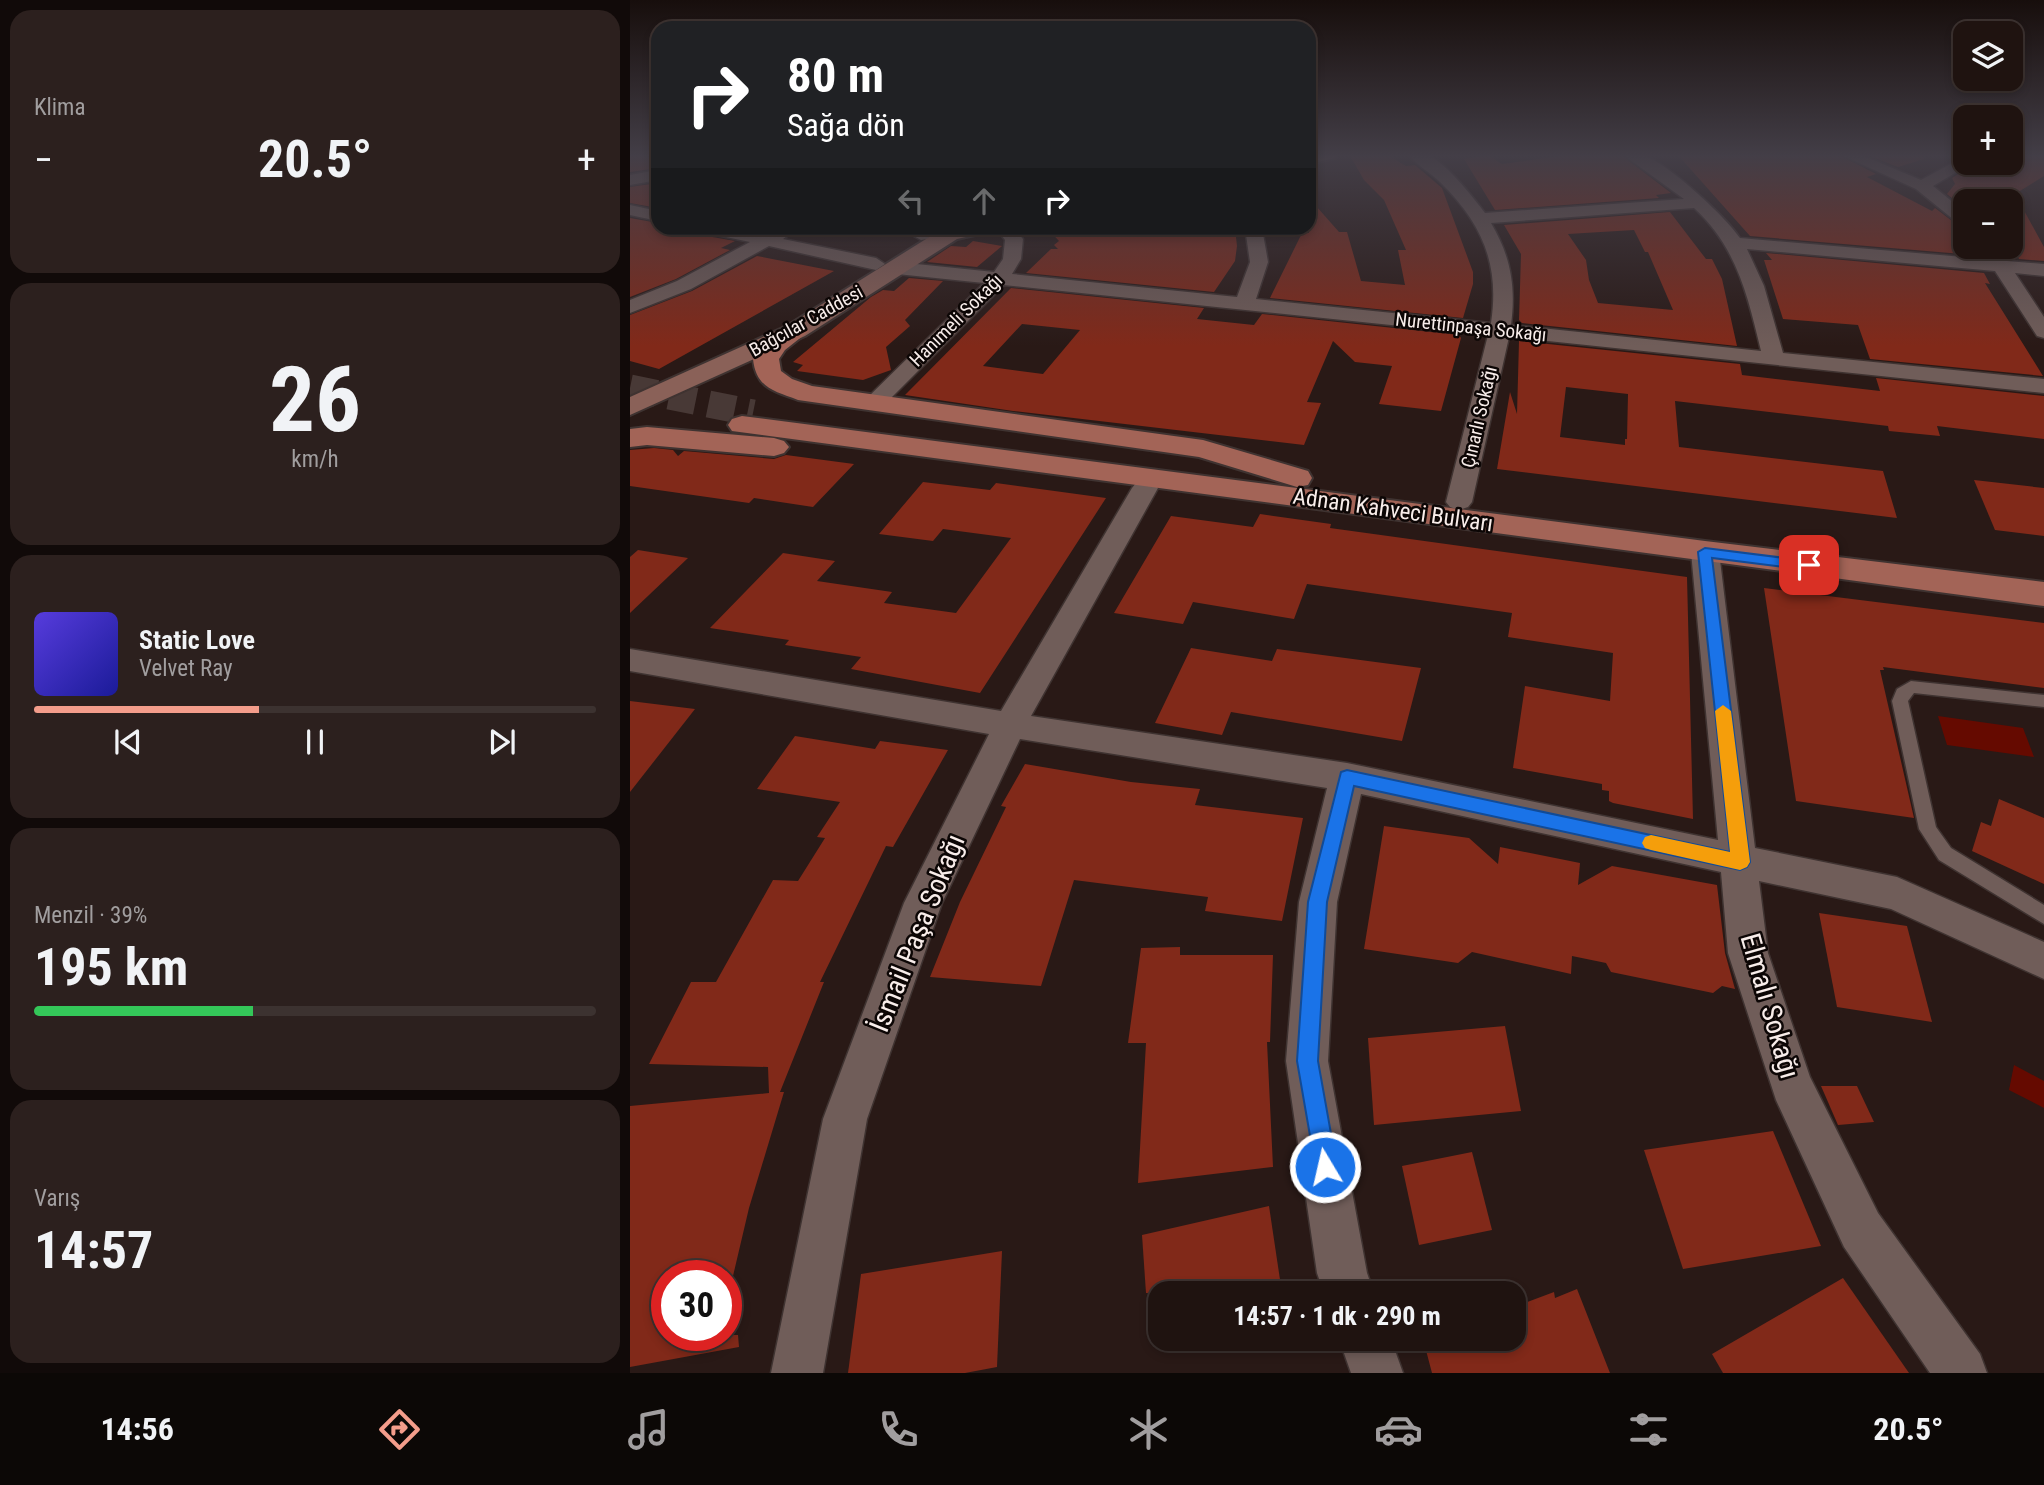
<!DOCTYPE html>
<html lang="tr">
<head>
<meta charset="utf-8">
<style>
	:root { --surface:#1f1310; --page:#2c201e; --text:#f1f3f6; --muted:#a19e9f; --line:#3c3230; --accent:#f49d8b }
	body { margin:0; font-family:"Roboto Condensed",sans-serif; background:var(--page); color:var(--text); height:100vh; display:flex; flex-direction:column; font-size:26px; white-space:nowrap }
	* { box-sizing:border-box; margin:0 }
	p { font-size:23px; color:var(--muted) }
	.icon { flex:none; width:38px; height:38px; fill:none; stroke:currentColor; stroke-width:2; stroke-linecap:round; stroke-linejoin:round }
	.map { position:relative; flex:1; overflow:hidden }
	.details { display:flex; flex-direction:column; gap:10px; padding:10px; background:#110a09; width:630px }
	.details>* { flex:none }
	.top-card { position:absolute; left:21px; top:21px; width:665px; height:214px; border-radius:21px; box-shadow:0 4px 10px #0003,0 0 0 2px var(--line); background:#202124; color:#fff; overflow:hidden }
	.tools { position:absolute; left:1323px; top:21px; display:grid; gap:14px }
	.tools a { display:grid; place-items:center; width:70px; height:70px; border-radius:14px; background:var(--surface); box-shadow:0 4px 10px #0003,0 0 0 2px var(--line); font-size:35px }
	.speed { position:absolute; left:21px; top:1260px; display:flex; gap:14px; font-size:35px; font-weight:700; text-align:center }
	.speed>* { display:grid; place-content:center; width:91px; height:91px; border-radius:50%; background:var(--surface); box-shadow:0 4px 10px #0003,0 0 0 2px var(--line); line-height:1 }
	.speed .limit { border:10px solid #d22; background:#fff; color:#111 }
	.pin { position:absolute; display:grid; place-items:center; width:60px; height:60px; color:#fff; margin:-30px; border-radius:14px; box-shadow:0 4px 10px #0006 }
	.me { position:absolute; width:77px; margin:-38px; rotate:351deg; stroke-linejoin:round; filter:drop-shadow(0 0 5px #0008) }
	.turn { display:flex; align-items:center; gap:24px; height:147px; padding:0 21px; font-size:32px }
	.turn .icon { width:91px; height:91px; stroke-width:2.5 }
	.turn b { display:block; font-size:49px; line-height:60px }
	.lanes { display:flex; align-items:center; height:66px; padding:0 21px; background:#0003; justify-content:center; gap:35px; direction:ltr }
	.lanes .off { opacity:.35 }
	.big { font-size:52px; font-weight:700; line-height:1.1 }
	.details .card { flex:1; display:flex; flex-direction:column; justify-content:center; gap:10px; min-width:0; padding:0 24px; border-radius:21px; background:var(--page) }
	.details .dial { align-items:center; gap:0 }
	.dial b { font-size:91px; line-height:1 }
	.song { display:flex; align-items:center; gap:21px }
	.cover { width:84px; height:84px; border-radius:10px; background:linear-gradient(135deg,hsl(250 70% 55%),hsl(240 70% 35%)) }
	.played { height:7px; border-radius:4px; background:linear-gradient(90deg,var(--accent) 40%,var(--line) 40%) }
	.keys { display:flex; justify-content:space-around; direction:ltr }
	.heat { display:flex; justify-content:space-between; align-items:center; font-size:38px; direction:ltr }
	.charge { height:10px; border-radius:5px; background:linear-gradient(90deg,#34c759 39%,var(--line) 0) }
	.trip { position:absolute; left:518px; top:1281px; width:378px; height:70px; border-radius:21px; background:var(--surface); box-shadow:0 4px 10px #0003,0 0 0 2px var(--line); font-weight:700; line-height:70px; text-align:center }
	.menu { display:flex; height:112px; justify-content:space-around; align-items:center; background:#0c0806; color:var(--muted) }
	.menu .icon { width:49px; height:49px }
	.menu .current { color:var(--accent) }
	.menu b { font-size:32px; color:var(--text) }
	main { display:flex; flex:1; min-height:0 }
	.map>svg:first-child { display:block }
	.water { fill:#650a00 }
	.building { fill:#812919; fill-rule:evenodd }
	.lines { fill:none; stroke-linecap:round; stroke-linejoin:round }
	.primary-tunnel { stroke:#483936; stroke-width:27; stroke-dasharray:27 13; stroke-linecap:butt }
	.service-casing { stroke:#3f3331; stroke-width:3 }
	.minor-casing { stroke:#3f3331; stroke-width:3 }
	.secondary-casing { stroke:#3f3331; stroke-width:4 }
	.primary-casing { stroke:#3f3331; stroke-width:4 }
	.service { fill:#705d59; fill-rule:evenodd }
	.minor { fill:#705d59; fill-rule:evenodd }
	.secondary { fill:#8a6158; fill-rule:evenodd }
	.primary { fill:#a36457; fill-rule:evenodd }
	.route { fill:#1a73e8; stroke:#114b97; stroke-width:2 }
	.slow { fill:#f59e0b }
	.labels { text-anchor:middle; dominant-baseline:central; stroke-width:5; stroke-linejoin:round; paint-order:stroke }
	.far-street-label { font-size:19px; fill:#f8edea; stroke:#0c0605 }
	.street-label { font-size:23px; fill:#f8edea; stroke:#0c0605 }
	.near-street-label { font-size:28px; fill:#f8edea; stroke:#0c0605 }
</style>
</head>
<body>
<main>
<section class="details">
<div class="card"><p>Klima</p>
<div class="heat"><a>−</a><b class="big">20.5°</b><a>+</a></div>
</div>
<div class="card dial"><b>26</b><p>km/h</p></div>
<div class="card">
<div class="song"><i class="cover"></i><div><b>Static Love</b><p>Velvet Ray</p></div></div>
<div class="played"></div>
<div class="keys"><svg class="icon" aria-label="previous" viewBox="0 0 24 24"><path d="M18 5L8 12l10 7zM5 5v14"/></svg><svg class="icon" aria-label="pause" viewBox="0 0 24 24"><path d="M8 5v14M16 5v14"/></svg><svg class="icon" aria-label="next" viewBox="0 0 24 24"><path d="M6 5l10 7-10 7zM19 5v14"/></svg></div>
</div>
<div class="card"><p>Menzil · 39%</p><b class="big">195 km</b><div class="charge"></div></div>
<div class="card"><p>Varış</p><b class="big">14:57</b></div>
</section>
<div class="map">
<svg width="1414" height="1373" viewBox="0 0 1414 1373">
	<rect width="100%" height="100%" fill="#291916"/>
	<g class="water">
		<polygon points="1308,716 1393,728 1404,757 1317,745"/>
		<polygon points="1384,1065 1414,1081 1414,1108 1379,1090"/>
	</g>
	<g class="building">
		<polygon points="0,154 28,159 28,168 0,172"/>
		<polygon points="719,154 756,154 776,166 785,165 812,188 843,272 843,284 833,318 640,298 672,233 679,233 679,198 709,232 717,232 731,281 775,285 768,250 776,250 754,200 734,180"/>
		<polygon points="944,154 990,154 1041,193 1026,195 1029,198 865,210 834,159 858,155 872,164"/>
		<polygon points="1047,154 1207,154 1246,174 1237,177 1302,211 1305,208 1330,227 1328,228 1335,241 1335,247 1339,247 1344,255 1120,236"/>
		<polygon points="1235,154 1293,154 1294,159 1268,167"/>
		<polygon points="1381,154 1414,154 1414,176 1385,194 1414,247 1414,261 1389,259 1381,246 1381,197 1374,201 1335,201 1335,209 1317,194 1325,184 1322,178 1341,166 1342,163 1381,163"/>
		<polygon points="28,183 28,208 0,203 0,187"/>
		<path d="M1040 212 1076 259H1082L1092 279 1107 346 892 323 889 320 891 254 874 225ZM1004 230 1015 252H1018L1043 310 968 303 959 280 956 260 938 234Z"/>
		<polygon points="0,218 28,223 28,228 67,228 71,235 105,241 91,248 100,250 46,279 0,297"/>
		<polygon points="417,228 605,228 607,246 605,261 584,292 396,273 421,249 428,249 424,245 429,241"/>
		<polygon points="343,241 372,246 347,267 297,262 321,246 336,247"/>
		<polygon points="1136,253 1354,273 1360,284 1355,283 1413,376 1240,359 1228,325 1153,319 1134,260 1142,260"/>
		<polygon points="127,256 204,271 29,369 0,361 0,315 62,291"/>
		<polygon points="279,278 313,281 275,320 280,326 256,347 261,370 233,380 167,371 173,365 163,362 241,297 253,290 264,291"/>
		<path d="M381 288 574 308 567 319 624 325 632 314 829 335 831 338 811 411 749 404 762 366 725 362 703 341 677 402 691 403 674 445 383 411 275 395ZM392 324 450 330 413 374 353 366Z"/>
		<path d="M889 341 1110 364 1112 375 1250 391 1246 378 1414 396V439L1307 426 1310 436 1259 431 1258 426 1045 401 1049 447 1253 471 1267 518 867 469 880 392 887 414ZM936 387 998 394 997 439H995V445L930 437Z"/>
		<polygon points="24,448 43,450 48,456 54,451 144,459 156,455 224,464 183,507 124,498 119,503 0,486 0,450"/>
		<polygon points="1344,480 1414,488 1414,536 1365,530"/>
		<polygon points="293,482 360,490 366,483 476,498 350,693 221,669 231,657 155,645 159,640 80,628 153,553 205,561 187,581 262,592 254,603 326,613 381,538 313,529 303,541 249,534"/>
		<polygon points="630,514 701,524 700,528 1057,577 1063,819 983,803 979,801 979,791 972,790 972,784 883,768 895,686 980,701 983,653 878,637 882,613 677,584 664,619 563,602 553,624 484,613 541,516 623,527"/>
		<polygon points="8,550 58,558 0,613 0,557"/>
		<polygon points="1134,588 1414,623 1414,688 1253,667 1254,670 1250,670 1284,818 1166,801"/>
		<polygon points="561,648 642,661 647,649 791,668 772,741 601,712 592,735 525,723"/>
		<polygon points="0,701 65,709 0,792"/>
		<polygon points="165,736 245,749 250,741 318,750 263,847 256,846 190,982 194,982 150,1092 154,1092 119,1208 103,1276 37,1276 37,1335 108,1335 109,1347 0,1367 0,1106 139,1093 138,1067 19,1064 61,982 86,982 143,880 168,881 195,838 187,837 210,802 127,789"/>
		<polygon points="395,764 501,782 570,789 565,805 673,818 652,921 575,911 578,897 444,880 411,986 300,977 330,902 376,807 371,806"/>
		<polygon points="1369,799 1414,818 1414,884 1342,851 1351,822 1361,826"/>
		<polygon points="754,826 839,838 868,864 870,847 950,863 948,885 982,866 1087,885 1095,953 1105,989 1092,986 1083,993 981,972 976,963 942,956 941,974 842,952 828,963 734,949"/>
		<polygon points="1189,913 1277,926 1302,1022 1207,1007"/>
		<polygon points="550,947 550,955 643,955 640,1042 637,1042 643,1167 508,1183 516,1043 498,1043 511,948"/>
		<polygon points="875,1026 891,1111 744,1125 738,1038"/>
		<polygon points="1191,1086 1227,1086 1244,1122 1208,1125"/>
		<polygon points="1143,1131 1191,1246 1053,1269 1014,1150"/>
		<polygon points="842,1152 862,1230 789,1245 772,1166"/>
		<polygon points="639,1206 652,1293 516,1293 512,1235"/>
		<polygon points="372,1251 367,1367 335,1373 218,1373 231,1274"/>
		<polygon points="1213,1278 1279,1373 1093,1373 1082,1354"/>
		<polygon points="947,1289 980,1373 802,1373 793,1339 884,1339 884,1307 924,1292 925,1298"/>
	</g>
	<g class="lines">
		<polyline class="primary-tunnel" points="0,388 123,413"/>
		<defs>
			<polygon id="service" points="1281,681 1414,695 1414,707 1284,693 1278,701 1306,827 1321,848 1414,905 1414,924 1309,860 1289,829 1262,701 1267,689"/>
			<g id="minor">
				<path d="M778 154C782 154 790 152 795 154 814 160 843 197 855 213L1054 199 992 154C997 154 1004 153 1009 154 1033 158 1096 217 1110 238L1357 259 1354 254 1363 249 1369 250 1377 261 1414 264V276L1385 273 1414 317V338L1407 336 1365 271 1117 249 1134 286 1153 353 1414 379V393L879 337 842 502 838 507 829 510 820 507 816 502 858 335 374 285 250 409H234L231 404 354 283 267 274 258 268 260 264 267 262 364 272 373 259 375 240 366 228H383L393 239 391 259 382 274 607 297 620 262 615 228H632L638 262 626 299 861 323C870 264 852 223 810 182 800 172 786 165 778 154ZM1064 208C1107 247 1118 297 1131 351L881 325C886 287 881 257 861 223Z"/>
				<polygon points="1209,154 1229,154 1291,180 1335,156 1335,163 1340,164 1303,186 1335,212 1335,225 1329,224 1286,189"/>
				<polygon points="28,170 28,180 0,185 0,175"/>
				<polygon points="0,205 28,211 28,221 0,215"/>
				<polygon points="70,228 100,228 134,235 148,228 168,228 153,239 246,258 255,264 246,270 139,246 61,289 0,313 0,300 47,281 120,242 72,232"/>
				<polygon points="290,228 310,228 297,239 291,240 282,235"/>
				<polygon points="515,480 524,483 528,488 401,716 717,763 1088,840 1061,552 1065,546 1075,543 1085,546 1089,552 1125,848 1267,877 1414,942 1414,979 1261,909 1129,881 1138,953 1180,1077 1248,1213 1350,1354 1357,1373 1300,1373 1214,1247 1146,1100 1098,953 1091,872 731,794 707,902 698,1061 737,1273 744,1293 694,1293 687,1273 656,1061 669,902 697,788 390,739 312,903 237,1119 193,1373 141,1373 193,1119 274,903 359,734 0,671 0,649 371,711 502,488 506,483"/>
				<polygon points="709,1339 761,1339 773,1373 721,1373"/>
			</g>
			<g id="secondary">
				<polygon points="679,154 707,154 705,158 679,164"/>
				<polygon points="320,228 357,228 354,233 327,239 175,336 0,415 0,397 157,326 312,229"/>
			</g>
			<g id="primary">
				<path d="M166 323 175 326 179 331 155 350 149 359 151 371 162 379 182 386 573 440 678 471 682 478 678 485 667 487 569 457 168 400C144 391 126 388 123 359 134 343 146 328 166 323Z"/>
				<polygon points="112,416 1075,541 1414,582 1414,606 102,431 98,425 102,419"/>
				<polygon points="17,427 144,438 154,441 159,447 154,453 144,456 17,445 0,447 0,429"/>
			</g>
		</defs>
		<use href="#service" class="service-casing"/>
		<use href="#minor" class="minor-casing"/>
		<use href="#secondary" class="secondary-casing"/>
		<use href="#primary" class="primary-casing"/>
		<use href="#service" class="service"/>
		<use href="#minor" class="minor"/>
		<use href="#secondary" class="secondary"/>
		<use href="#primary" class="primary"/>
	</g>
	<linearGradient id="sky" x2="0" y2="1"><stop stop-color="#170e0c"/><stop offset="0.45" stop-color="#433e47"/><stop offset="1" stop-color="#433e47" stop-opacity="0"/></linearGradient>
	<rect width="1414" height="346" fill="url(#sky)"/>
	<polygon class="route" points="1075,548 1179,561 1186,565 1179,570 1082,558 1120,862 1117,867 1110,870 724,786 697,902 688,1061 707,1167 703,1176 695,1179 687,1176 667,1061 678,902 711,772 717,770 1100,852 1068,552"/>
	<polygon class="slow" points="1093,705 1101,711 1120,862 1117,867 1110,870 1021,850 1015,848 1012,843 1015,837 1021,835 1100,852 1085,711"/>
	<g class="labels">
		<g class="far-street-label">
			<text transform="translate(326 320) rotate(-45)">Hanımeli Sokağı</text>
			<text transform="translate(176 321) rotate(-29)">Bağcılar Caddesi</text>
			<text transform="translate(841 327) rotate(6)">Nurettinpaşa Sokağı</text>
			<text transform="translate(849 417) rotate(-77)">Çınarlı Sokağı</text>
		</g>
		<g class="street-label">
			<text transform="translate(763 510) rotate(8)">Adnan Kahveci Bulvarı</text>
		</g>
		<g class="near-street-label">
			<text transform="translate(287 933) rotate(-68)">İsmail Paşa Sokağı</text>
			<text transform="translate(1140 1006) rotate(74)">Elmalı Sokağı</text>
		</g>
	</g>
</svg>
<div class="tools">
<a><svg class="icon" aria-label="layers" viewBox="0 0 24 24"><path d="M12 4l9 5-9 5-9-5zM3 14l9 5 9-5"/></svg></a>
<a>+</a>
<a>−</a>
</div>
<div class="speed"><div class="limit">30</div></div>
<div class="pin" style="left:1179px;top:565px;background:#d93025"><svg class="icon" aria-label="arrive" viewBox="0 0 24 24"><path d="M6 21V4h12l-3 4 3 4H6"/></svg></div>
<svg class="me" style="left:695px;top:1167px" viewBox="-20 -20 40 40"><circle r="17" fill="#1a73e8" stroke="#fff" stroke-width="3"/><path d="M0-11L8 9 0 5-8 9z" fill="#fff"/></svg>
<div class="trip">14:57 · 1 dk · 290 m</div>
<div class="top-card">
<div class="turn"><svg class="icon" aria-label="right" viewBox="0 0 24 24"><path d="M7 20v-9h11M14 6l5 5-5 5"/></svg><div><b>80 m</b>Sağa dön</div></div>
<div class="lanes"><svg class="icon off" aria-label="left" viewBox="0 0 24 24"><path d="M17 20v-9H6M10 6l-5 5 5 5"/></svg><svg class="icon off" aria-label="ahead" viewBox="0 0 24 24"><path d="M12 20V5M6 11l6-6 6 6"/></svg><svg class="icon" aria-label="right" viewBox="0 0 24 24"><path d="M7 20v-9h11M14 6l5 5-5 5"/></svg></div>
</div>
</div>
</main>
<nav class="menu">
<b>14:56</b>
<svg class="icon current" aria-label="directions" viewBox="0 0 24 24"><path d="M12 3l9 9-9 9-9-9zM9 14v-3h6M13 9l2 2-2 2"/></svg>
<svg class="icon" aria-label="music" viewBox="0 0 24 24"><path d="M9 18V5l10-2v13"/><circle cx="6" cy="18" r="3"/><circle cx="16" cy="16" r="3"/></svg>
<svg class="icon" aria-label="phone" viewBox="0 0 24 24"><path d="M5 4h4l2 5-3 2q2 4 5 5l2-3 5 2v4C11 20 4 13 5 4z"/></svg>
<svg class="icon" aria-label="climate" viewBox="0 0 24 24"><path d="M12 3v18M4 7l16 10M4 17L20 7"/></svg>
<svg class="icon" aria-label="car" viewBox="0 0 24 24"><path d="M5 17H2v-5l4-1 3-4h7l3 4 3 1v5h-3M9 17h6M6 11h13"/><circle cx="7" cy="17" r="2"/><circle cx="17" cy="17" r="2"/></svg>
<svg class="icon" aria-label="filters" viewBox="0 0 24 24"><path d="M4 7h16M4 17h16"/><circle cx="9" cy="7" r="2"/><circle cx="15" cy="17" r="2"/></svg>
<b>20.5°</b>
</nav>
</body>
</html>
